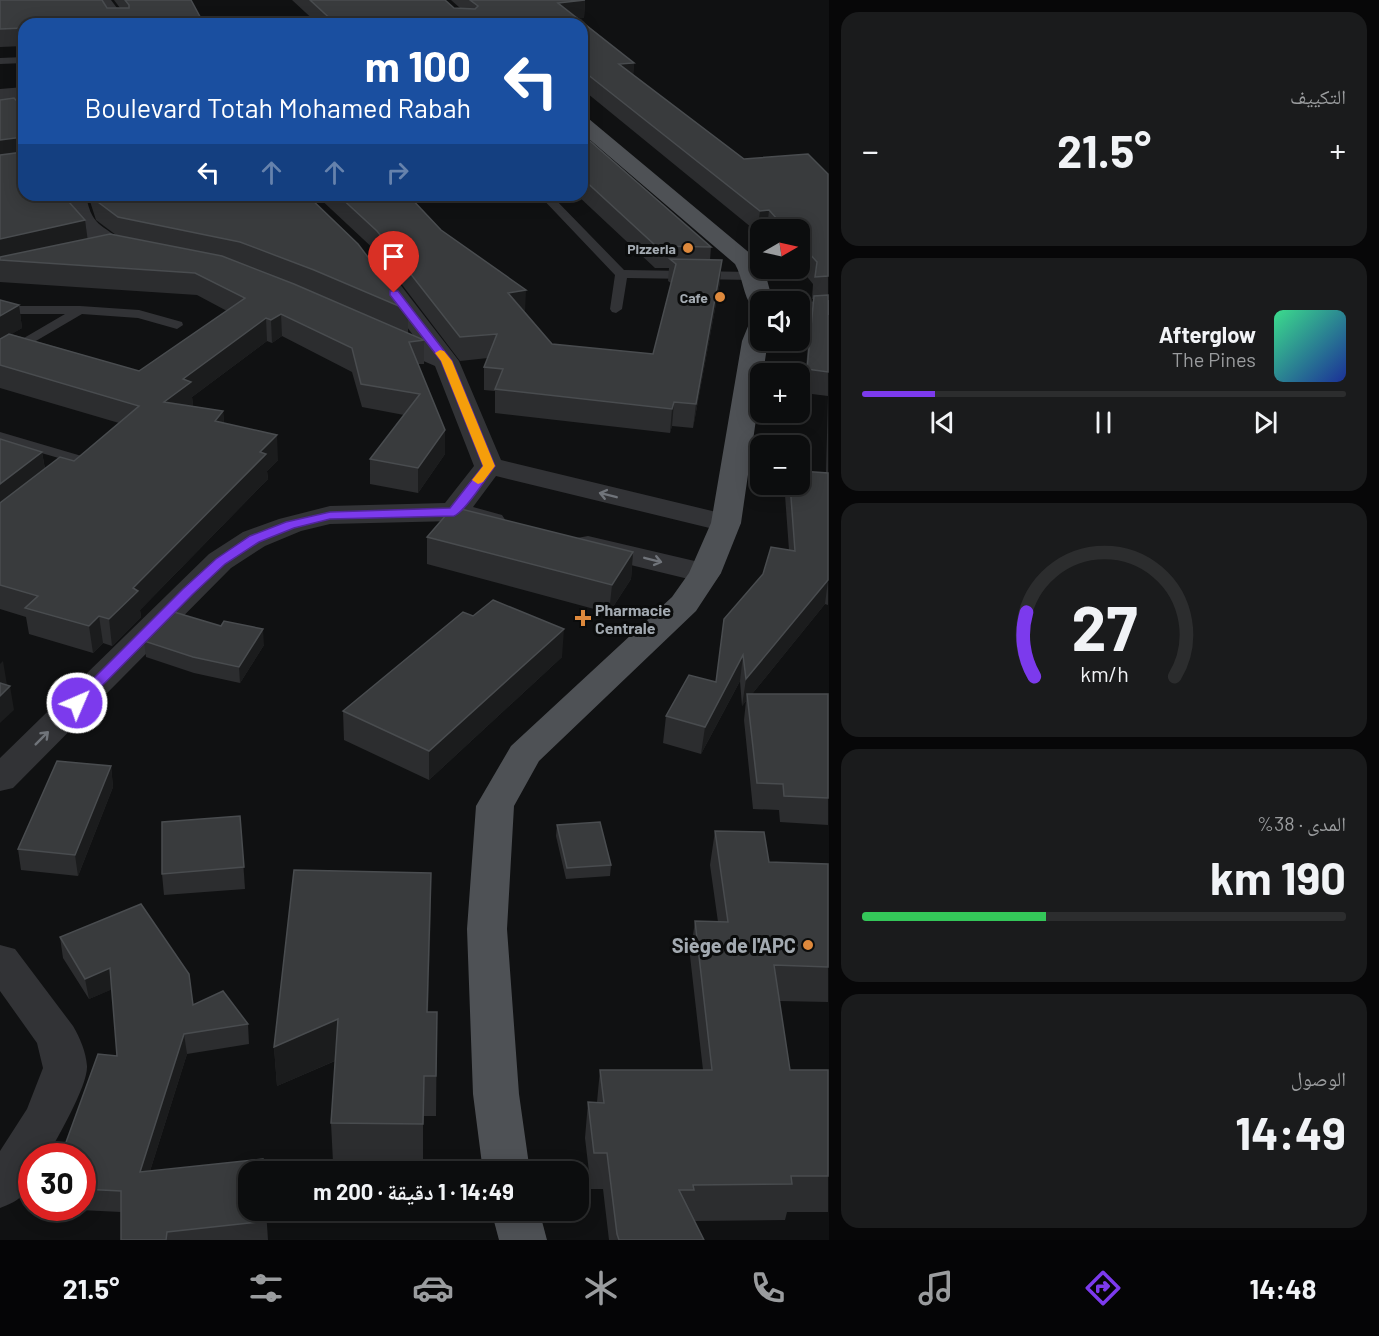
<!DOCTYPE html>
<html lang="ar">
<head>
<meta charset="utf-8">
<style>
	:root { --surface:#0c0d0e; --page:#1a1b1c; --text:#f1f3f6; --muted:#9a9c9e; --line:#2c2d2e; --accent:#7c3aed }
	body { margin:0; font-family:Barlow,"Noto Naskh Arabic",sans-serif; background:var(--page); color:var(--text); direction:rtl; height:100vh; display:flex; flex-direction:column; font-size:22px; white-space:nowrap }
	* { box-sizing:border-box; margin:0 }
	p { font-size:20px; color:var(--muted) }
	.icon { flex:none; width:33px; height:33px; fill:none; stroke:currentColor; stroke-width:2; stroke-linecap:round; stroke-linejoin:round }
	.map { position:relative; flex:1; overflow:hidden; direction:ltr }
	.sheet { display:flex; flex-direction:column; gap:12px; padding:12px; background:#070708; width:550px }
	.sheet>* { flex:none }
	.top-card { position:absolute; left:18px; top:18px; width:570px; height:183px; border-radius:18px; box-shadow:0 3px 15px #0003,0 0 0 2px var(--line); direction:rtl; background:#1a4fa0; color:#fff; overflow:hidden }
	.needle { width:39px; rotate:81deg }
	.controls { position:absolute; left:750px; top:219px; display:grid; gap:12px }
	.controls a { display:grid; place-items:center; width:60px; height:60px; border-radius:12px; background:var(--surface); box-shadow:0 3px 15px #0003,0 0 0 2px var(--line); font-size:30px }
	.speed { position:absolute; left:18px; top:1143px; display:flex; gap:12px; font-size:30px; font-weight:700; text-align:center }
	.speed>* { display:grid; place-content:center; width:78px; height:78px; border-radius:50%; background:var(--surface); box-shadow:0 3px 15px #0003,0 0 0 2px var(--line); line-height:1 }
	.speed .limit { border:9px solid #d22; background:#fff; color:#111 }
	.pin { position:absolute; display:grid; place-items:center; width:51px; height:51px; color:#fff; margin:-62px -26px; border-radius:50% 50% 50% 0; rotate:-45deg; box-shadow:0 0 6px #0007 }
	.pin .icon { rotate:45deg }
	.me { position:absolute; width:66px; margin:-33px; rotate:45deg; stroke-linejoin:round; filter:drop-shadow(0 0 4px #0008) }
	.turn { display:flex; align-items:center; gap:21px; height:126px; padding:0 18px; font-size:27px }
	.turn .icon { width:78px; height:78px; stroke-width:2.5 }
	.turn b { display:block; font-size:42px; line-height:51px }
	.lanes { display:flex; align-items:center; height:57px; padding:0 18px; background:#0003; justify-content:center; gap:30px; direction:ltr }
	.lanes .off { opacity:.35 }
	.big { font-size:45px; font-weight:700; line-height:1.1 }
	.sheet .tile { flex:1; display:flex; flex-direction:column; justify-content:center; gap:9px; min-width:0; padding:0 21px; border-radius:18px; background:var(--page) }
	.sheet .dial { align-items:center; gap:0 }
	.dial svg { height:156px; overflow:visible; fill:none; stroke:var(--line); stroke-width:7; stroke-linecap:round; text-anchor:middle }
	.dial text { fill:var(--text); stroke:none }
	.song { display:flex; align-items:center; gap:18px }
	.cover { width:72px; height:72px; border-radius:9px; background:linear-gradient(135deg,hsl(150 70% 55%),hsl(230 70% 35%)) }
	.played { height:6px; border-radius:3px; background:linear-gradient(90deg,var(--accent) 15%,var(--line) 15%) }
	.keys { display:flex; justify-content:space-around; direction:ltr }
	.heat { display:flex; justify-content:space-between; align-items:center; font-size:33px; direction:ltr }
	.charge { height:9px; border-radius:4px; background:linear-gradient(90deg,#34c759 38%,var(--line) 0) }
	.trip { position:absolute; left:238px; top:1161px; width:351px; height:60px; border-radius:18px; background:var(--surface); box-shadow:0 3px 15px #0003,0 0 0 2px var(--line); font-weight:700; line-height:60px; text-align:center; direction:rtl }
	.menu { display:flex; height:96px; justify-content:space-around; align-items:center; background:#050506; color:var(--muted) }
	.menu .icon { width:42px; height:42px }
	.menu .active { color:var(--accent) }
	.menu b { font-size:27px; color:var(--text) }
	main { display:flex; flex:1; min-height:0 }
	.map>svg:first-child { display:block }
	.lines { fill:none; stroke-linecap:round; stroke-linejoin:round }
	.lane { fill:#323336; fill-rule:evenodd }
	.street { fill:#323336; fill-rule:evenodd }
	.secondary { fill:#404346; fill-rule:evenodd }
	.primary { fill:#4e5155; fill-rule:evenodd }
	.wall { fill:#2c2d2f }
	.shaded-wall { fill:#1b1c1d }
	.building { fill:#393b3d; stroke:#494c4f; stroke-width:1.5 }
	.oneway { stroke:#70747a }
	.route { fill:#7c3aed; stroke:#51269a; stroke-width:1.5 }
	.slow { fill:#f59e0b }
	.poi-dot { fill:#de893c; stroke:#0b0c0c; stroke-width:2 }
	.labels { text-anchor:middle; dominant-baseline:central; stroke-width:6; stroke-linejoin:round; paint-order:stroke }
	.far-poi-label { font-size:14px; font-weight:bold; fill:#a3aab1; stroke:#0b0c0c; text-anchor:end }
	.poi-label { font-size:16px; font-weight:bold; fill:#a3aab1; stroke:#0b0c0c; text-anchor:start }
	.near-poi-label { font-size:20px; font-weight:bold; fill:#a3aab1; stroke:#0b0c0c; text-anchor:end }
</style>
</head>
<body>
<main>
<section class="sheet">
<div class="tile"><p>التكييف</p>
<div class="heat"><a>−</a><b class="big">21.5°</b><a>+</a></div>
</div>
<div class="tile">
<div class="song"><i class="cover"></i><div><b>Afterglow</b><p>The Pines</p></div></div>
<div class="played"></div>
<div class="keys"><svg class="icon" aria-label="previous" viewBox="0 0 24 24"><path d="M18 5L8 12l10 7zM5 5v14"/></svg><svg class="icon" aria-label="pause" viewBox="0 0 24 24"><path d="M8 5v14M16 5v14"/></svg><svg class="icon" aria-label="next" viewBox="0 0 24 24"><path d="M6 5l10 7-10 7zM19 5v14"/></svg></div>
</div>
<div class="tile dial"><svg viewBox="0 0 100 80">
<path d="M14 69A42 42 0 1 1 86 69"/>
<path d="M14 69A42 42 0 0 1 10 36" stroke="#7c3aed"/>
<text x="50" y="56" font-size="32" font-weight="700">27</text>
<text x="50" y="72" font-size="11">km/h</text>
</svg></div>
<div class="tile"><p>المدى · 38%</p><b class="big">190 km</b><div class="charge"></div></div>
<div class="tile"><p>الوصول</p><b class="big">14:49</b></div>
</section>
<div class="map">
<svg width="829" height="1240" viewBox="0 0 829 1240">
	<rect width="100%" height="100%" fill="#101112"/>
	<g class="lines">
		<g class="lane">
			<polygon points="24,57 24,63 0,64 0,58"/>
			<polygon points="539,195 551,195 624,270 754,272 760,276 754,280 627,278 622,309 616,313 612,312 610,309 615,275"/>
			<polygon points="16,306 80,306 139,310 182,322 183,325 177,329 138,318 82,314 0,362 0,352 65,314 16,314 0,317 0,309"/>
			<polygon points="0,432 85,457 87,460 70,475 60,475 58,472 69,461 0,441"/>
		</g>
		<g class="street">
			<polygon points="93,0 111,0 129,24 111,24"/>
			<polygon points="24,87 24,99 0,101 0,89"/>
			<path d="M64 195H86C92 232 108 223 124 246L120 251C90 258 67 220 64 195Z"/>
			<polygon points="380,268 389,270 459,361 501,460 737,517 741,523 737,529 726,532 496,476 473,507 502,515 506,521 502,527 491,530 454,521 330,524 301,531 265,546 231,568 13,788 0,791 0,758 209,554 243,532 279,519 330,506 445,503 474,466 435,366 375,340 371,335 375,330 384,327 416,339 368,275 371,270"/>
			<polygon points="588,536 716,566 721,573 716,580 705,583 577,552 572,545 577,538"/>
			<path d="M0 945 15 949 73 1026C80 1038 86 1052 87 1066 88 1085 57 1139 47 1156H32C32 1185 29 1198 0 1208V1151L27 1109 43 1068 37 1043 0 991Z"/>
		</g>
		<polygon class="secondary" points="829,300 829,315 800,317 800,303"/>
		<g class="primary">
			<path d="M582 117 589 119 752 255 766 276 773 302H760V309L752 307C743 295 743 278 735 264L582 133Z"/>
			<polygon points="760,316 760,340 768,340 763,374 760,374 760,392 741,523 721,573 696,611 539,761 514,806 507,929 519,1094 530,1172 483,1172 473,1094 467,929 476,806 511,746 672,597 689,573 711,523 742,341 751,319"/>
			<polygon points="491,1210 539,1210 547,1240 499,1240"/>
		</g>
	</g>
	<g class="wall">
		<polygon points="0,0 120,8 114,0 191,0 24,24 24,46 0,47"/>
		<polygon points="292,0 445,0 454,8 460,8 451,0 585,0 584,18 578,18 634,63 633,75 744,159 828,174 828,605 825,604 752,694 828,694 828,825 780,822 779,810 753,809 744,720 746,701 742,706 740,681 701,754 663,743 666,716 716,682 789,550 785,495 787,484 800,484 826,473 828,396 804,393 810,319 813,299 812,299 813,284 800,268 800,230 760,230 760,232 757,232 582,89 582,24 318,24"/>
		<polygon points="0,100 69,202 85,220 87,238 116,235 96,220 88,195 307,195 408,310 408,333 299,286 424,340 424,364 418,364 445,454 418,493 370,484 370,459 404,415 362,407 352,372 282,336 272,343 267,341 192,397 193,405 192,406 223,411 224,423 278,460 267,471 268,479 140,610 141,617 112,646 103,643 93,653 29,634 26,617 0,609 0,439 42,452 45,469 74,461 119,423 0,388 0,300 19,305 22,328 11,334 139,371 227,311 197,295 0,282"/>
		<polygon points="582,134 711,247 710,260 720,282 693,428 672,426 670,433 495,413 495,391 484,390 484,367 488,358 460,361 378,253 316,195 408,195 441,230 525,312 552,344 653,354 671,283 668,281 669,268 655,268 577,195 582,195"/>
		<polygon points="427,537 633,552 631,579 609,613 427,564"/>
		<polygon points="473,616 562,657 429,780 344,740 343,711"/>
		<polygon points="144,641 264,645 240,683 194,673 146,657"/>
		<polygon points="111,766 113,787 78,876 21,870 18,849"/>
		<polygon points="240,816 245,889 164,895 162,874"/>
		<polygon points="557,825 611,865 610,876 566,879 556,836"/>
		<polygon points="715,831 769,862 828,864 828,1002 779,1001 790,1070 828,1070 828,1212 787,1212 785,1220 694,1221 704,1240 609,1240 603,1189 591,1189 585,1138 588,1102 597,1102 600,1070 703,1070 690,956 695,921 718,922 710,865"/>
		<polygon points="431,873 428,1012 437,1012 436,1116 423,1116 423,1164 333,1162 331,1123 335,1061 277,1086 274,1047"/>
		<polygon points="60,937 193,1005 248,1024 249,1044 187,1054 150,1171 266,1210 268,1240 121,1240 121,1212 80,1210 80,1208 82,1208 82,1156 117,1056 112,989 89,999 63,958"/>
	</g>
	<g class="shaded-wall">
		<polygon points="585,0 584,18 558,21 558,3"/>
		<polygon points="634,63 633,81 619,64"/>
		<polygon points="23,137 24,158 0,160 0,140"/>
		<polygon points="769,210 767,230 760,230 760,232 757,232 760,211"/>
		<polygon points="85,220 88,242 0,260 0,239"/>
		<polygon points="722,260 720,282 693,428 696,404"/>
		<polygon points="526,290 525,312 508,293"/>
		<polygon points="19,305 22,328 0,341 0,316"/>
		<polygon points="281,314 282,336 272,343 271,320"/>
		<polygon points="266,318 267,341 192,397 193,405 166,426 164,402 183,379"/>
		<polygon points="674,402 672,426 670,433 672,409"/>
		<polygon points="223,411 225,435 215,421"/>
		<polygon points="445,430 445,454 418,493 418,468"/>
		<polygon points="277,435 278,460 267,471 268,479 140,610 141,617 112,646 109,619 133,588 260,452"/>
		<polygon points="42,452 46,476 0,512 0,484"/>
		<polygon points="633,552 631,579 609,613 612,585"/>
		<polygon points="828,580 825,604 748,699 747,694 746,701 742,706 746,679"/>
		<polygon points="99,616 103,643 93,653 89,626"/>
		<polygon points="263,629 264,645 240,683 239,667"/>
		<polygon points="564,629 562,657 429,780 429,751"/>
		<polygon points="743,655 740,681 701,754 705,727"/>
		<polygon points="3,661 7,685 0,692 0,664"/>
		<polygon points="10,686 14,710 0,723 0,696"/>
		<polygon points="111,766 113,787 78,876 75,855"/>
		<polygon points="431,873 431,912 427,1052 427,1012"/>
		<polygon points="110,968 113,989 89,999 85,979"/>
		<polygon points="338,1019 339,1059 277,1086 274,1047"/>
		<polygon points="184,1034 187,1054 143,1193 140,1172"/>
	</g>
	<g class="building">
		<polygon points="0,0 102,0 107,8 129,8 129,5 125,0 191,0 204,24 24,24 24,28 0,29"/>
		<polygon points="310,0 445,0 454,8 475,9 478,6 470,0 585,0 558,3 634,63 619,64 744,159 808,154 828,174 828,276 815,277 817,262 800,243 800,230 787,230 769,210 760,211 582,70 582,24 336,24"/>
		<polygon points="14,98 24,109 24,195 65,195 69,202 85,220 0,239 0,155 23,152 23,137 0,140 0,100"/>
		<polygon points="582,134 711,247 656,246 582,178"/>
		<polygon points="92,195 307,195 358,244 408,310 314,270 240,242 118,217 94,199"/>
		<polygon points="338,195 408,195 441,230 526,290 508,293 552,344 653,354 676,264 670,259 722,260 696,404 674,402 672,409 495,389 503,369 484,367 497,334 460,337 377,231"/>
		<polygon points="110,234 222,256 294,284 424,340 409,342 445,430 418,468 370,459 420,394 361,384 352,348 281,314 271,320 266,318 183,379 191,382 164,402 223,411 215,421 277,435 260,452 266,454 133,588 138,591 109,619 99,616 89,626 25,608 38,596 0,585 0,503 60,457 74,461 139,406 0,365 0,339 9,334 139,371 245,298 195,273 0,260 0,257"/>
		<polygon points="828,295 828,372 807,369 814,296"/>
		<polygon points="0,300 19,305 0,316"/>
		<polygon points="0,439 42,452 0,484"/>
		<polygon points="800,471 828,473 828,580 746,679 743,655 705,727 666,716 689,675 716,682 724,619 763,574 771,547 795,551 790,484 800,484"/>
		<polygon points="453,507 633,552 612,585 427,537"/>
		<polygon points="493,600 564,629 429,751 343,711 463,612 473,616"/>
		<polygon points="174,612 221,626 224,621 263,629 239,667 193,657 144,641"/>
		<polygon points="0,683 10,686 0,696"/>
		<polygon points="747,694 828,694 828,798 784,796 783,784 757,783"/>
		<polygon points="57,761 111,766 75,855 18,849"/>
		<polygon points="240,816 244,867 162,874 162,822"/>
		<polygon points="600,822 611,865 567,868 557,825"/>
		<polygon points="715,831 764,832 769,862 828,864 828,967 774,965 790,1070 828,1070 828,1176 791,1176 792,1184 693,1185 694,1190 679,1190 704,1240 619,1240 617,1234 607,1153 594,1153 588,1102 604,1103 600,1070 712,1070 695,921 728,922"/>
		<polygon points="294,870 431,873 427,1012 437,1012 436,1076 424,1076 423,1124 331,1123 338,1019 274,1047"/>
		<polygon points="141,904 189,974 193,1005 223,991 248,1024 184,1034 140,1172 263,1159 264,1172 249,1172 249,1210 266,1210 267,1221 167,1232 166,1240 121,1240 121,1191 82,1189 82,1156 61,1156 98,1054 117,1056 110,968 85,979 60,937"/>
	</g>
	<defs><path id="oneway-shaft" d="M-6 0H5M1.5-3L5.5 0L1.5 3" fill="none" stroke-width="1.6" stroke-linecap="round" stroke-linejoin="round" transform="scale(1.5)"/></defs>
	<g class="oneway">
		<use href="#oneway-shaft" transform="translate(608 495) rotate(-166)"/>
		<use href="#oneway-shaft" transform="translate(653 560) rotate(14)"/>
		<use href="#oneway-shaft" transform="translate(42 738) rotate(-45)"/>
	</g>
	<path class="route" d="M390 291H398L452 361 495 466C487 477 465 512 454 516L330 519 294 528 259 542 225 564 193 594 82 706H72L70 703 72 700 183 589 216 559 250 536 286 522 330 512 450 508 483 466 441 361 390 295Z"/>
	<polygon class="slow" points="440,350 444,351 452,361 495,466 483,482 478,484 472,480 483,466 441,361 435,353"/>
	<g class="poi-dot">
		<circle cx="688" cy="248" r="6"/>
		<circle cx="720" cy="297" r="6"/>
		<path d="M580 609h6v6h6v6h-6v6h-6v-6h-6v-6h6z"/>
		<circle cx="808" cy="945" r="6"/>
	</g>
	<g class="labels">
		<g class="far-poi-label">
			<text x="676" y="248">Pizzeria</text>
			<text x="708" y="297">Cafe</text>
		</g>
		<g class="poi-label">
			<text x="595" y="609">Pharmacie<tspan x="595" dy="18">Centrale</tspan></text>
		</g>
		<g class="near-poi-label">
			<text x="796" y="945">Siège de l'APC</text>
		</g>
	</g>
</svg>
<div class="controls">
<a><svg class="needle" viewBox="-14 -14 28 28"><path d="M0-13l5 13h-10z" fill="#e53935"/><path d="M0 13l5-13h-10z" fill="#9a9c9e"/></svg></a>
<a><svg class="icon" aria-label="sound" viewBox="0 0 24 24"><path d="M4 9h4l5-4v14l-5-4H4zM17 9q2 3 0 6"/></svg></a>
<a>+</a>
<a>−</a>
</div>
<div class="speed"><div class="limit">30</div></div>
<div class="pin" style="left:394px;top:293px;background:#d93025"><svg class="icon" aria-label="arrive" viewBox="0 0 24 24"><path d="M6 21V4h12l-3 4 3 4H6"/></svg></div>
<svg class="me" style="left:77px;top:703px" viewBox="-20 -20 40 40"><circle r="17" fill="#7c3aed" stroke="#fff" stroke-width="3"/><path d="M0-11L8 9 0 5-8 9z" fill="#fff"/></svg>
<div class="trip">14:49 · 1 دقيقة · 200 m</div>
<div class="top-card">
<div class="turn"><svg class="icon" aria-label="left" viewBox="0 0 24 24"><path d="M17 20v-9H6M10 6l-5 5 5 5"/></svg><div><b>100 m</b>Boulevard Totah Mohamed Rabah</div></div>
<div class="lanes"><svg class="icon" aria-label="left" viewBox="0 0 24 24"><path d="M17 20v-9H6M10 6l-5 5 5 5"/></svg><svg class="icon off" aria-label="ahead" viewBox="0 0 24 24"><path d="M12 20V5M6 11l6-6 6 6"/></svg><svg class="icon off" aria-label="ahead" viewBox="0 0 24 24"><path d="M12 20V5M6 11l6-6 6 6"/></svg><svg class="icon off" aria-label="right" viewBox="0 0 24 24"><path d="M7 20v-9h11M14 6l5 5-5 5"/></svg></div>
</div>
</div>
</main>
<nav class="menu">
<b>14:48</b>
<svg class="icon active" aria-label="directions" viewBox="0 0 24 24"><path d="M12 3l9 9-9 9-9-9zM9 14v-3h6M13 9l2 2-2 2"/></svg>
<svg class="icon" aria-label="music" viewBox="0 0 24 24"><path d="M9 18V5l10-2v13"/><circle cx="6" cy="18" r="3"/><circle cx="16" cy="16" r="3"/></svg>
<svg class="icon" aria-label="phone" viewBox="0 0 24 24"><path d="M5 4h4l2 5-3 2q2 4 5 5l2-3 5 2v4C11 20 4 13 5 4z"/></svg>
<svg class="icon" aria-label="climate" viewBox="0 0 24 24"><path d="M12 3v18M4 7l16 10M4 17L20 7"/></svg>
<svg class="icon" aria-label="car" viewBox="0 0 24 24"><path d="M5 17H2v-5l4-1 3-4h7l3 4 3 1v5h-3M9 17h6M6 11h13"/><circle cx="7" cy="17" r="2"/><circle cx="17" cy="17" r="2"/></svg>
<svg class="icon" aria-label="filters" viewBox="0 0 24 24"><path d="M4 7h16M4 17h16"/><circle cx="9" cy="7" r="2"/><circle cx="15" cy="17" r="2"/></svg>
<b>21.5°</b>
</nav>
</body>
</html>
